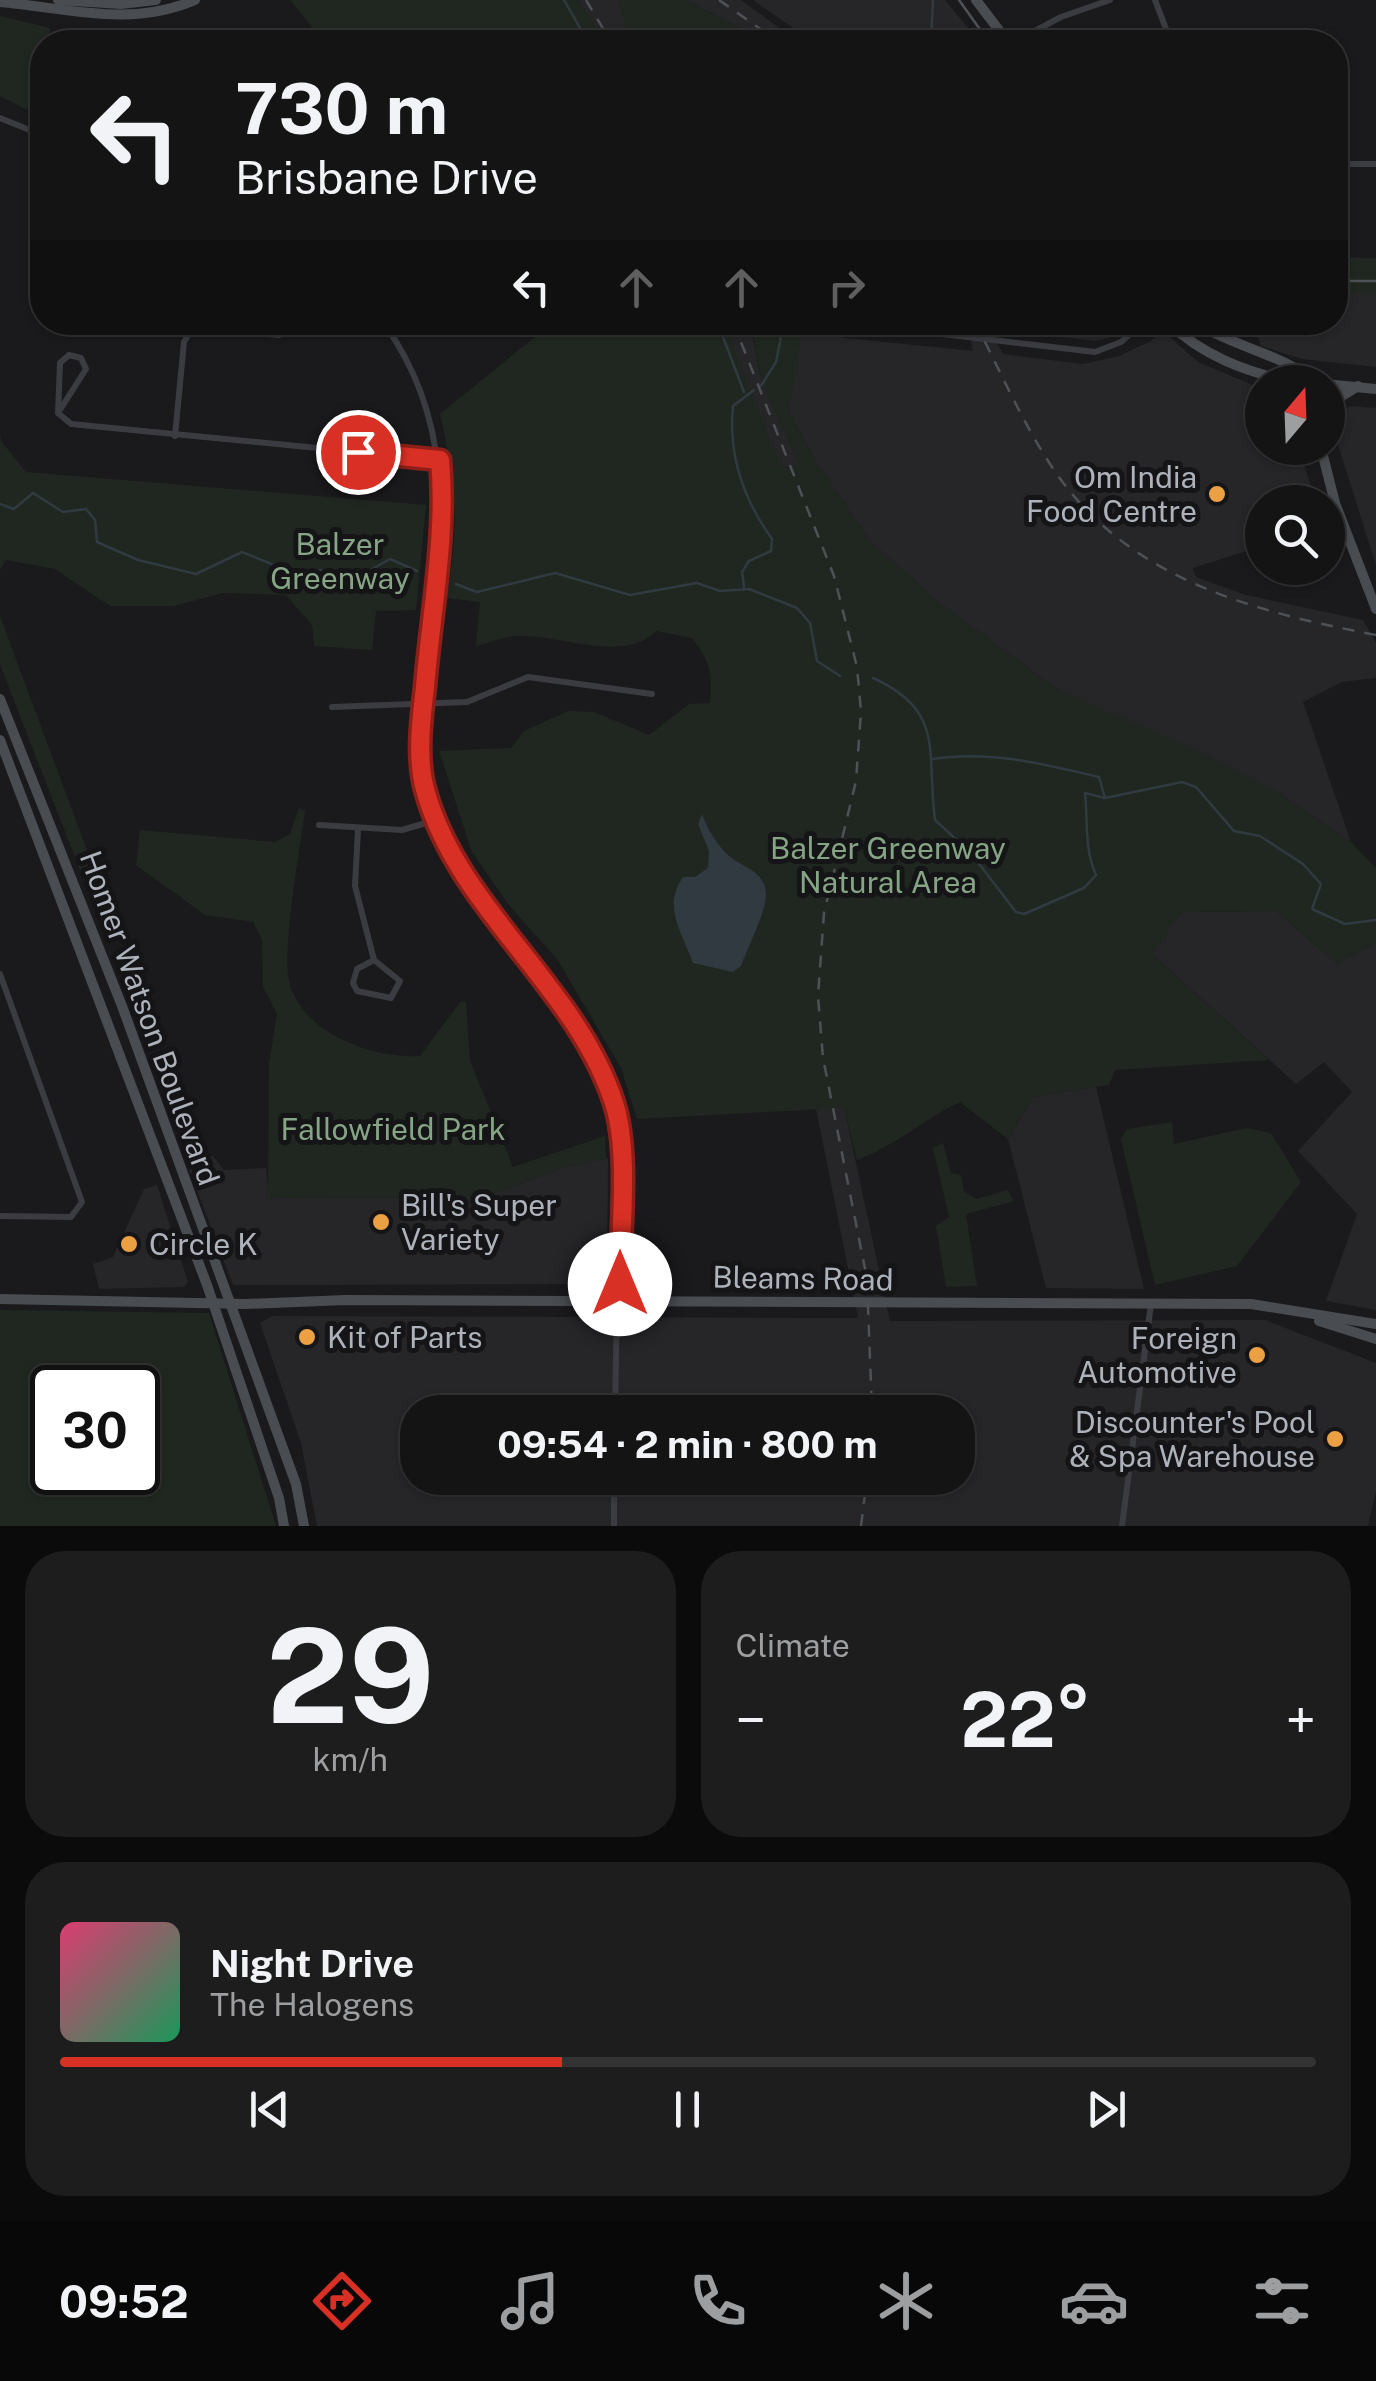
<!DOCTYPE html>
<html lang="en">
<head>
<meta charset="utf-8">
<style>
	:root { --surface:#141415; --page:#1d1d1e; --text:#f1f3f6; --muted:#9d9ea0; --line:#333334; --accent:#d93025 }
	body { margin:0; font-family:"Public Sans",sans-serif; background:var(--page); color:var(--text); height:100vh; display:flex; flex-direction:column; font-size:38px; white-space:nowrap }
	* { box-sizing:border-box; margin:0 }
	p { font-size:32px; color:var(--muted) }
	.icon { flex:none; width:55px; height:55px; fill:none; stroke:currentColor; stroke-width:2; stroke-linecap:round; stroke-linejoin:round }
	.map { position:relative; height:1526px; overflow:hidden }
	.drawer { display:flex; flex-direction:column; gap:25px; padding:25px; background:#0b0b0c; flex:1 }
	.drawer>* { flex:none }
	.hud { position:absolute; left:30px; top:30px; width:1318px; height:305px; border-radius:40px; box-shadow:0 2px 8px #0004,0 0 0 2px var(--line); background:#141415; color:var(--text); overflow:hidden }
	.needle { width:65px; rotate:19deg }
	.buttons { position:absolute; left:1245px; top:365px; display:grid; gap:20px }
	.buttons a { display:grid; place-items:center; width:100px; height:100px; border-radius:50%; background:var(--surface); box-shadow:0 2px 8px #0004,0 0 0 2px var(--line); font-size:50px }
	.speed { position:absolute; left:30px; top:1365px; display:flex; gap:20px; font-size:50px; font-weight:700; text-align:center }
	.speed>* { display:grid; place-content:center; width:130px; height:130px; border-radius:50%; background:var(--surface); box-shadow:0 2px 8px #0004,0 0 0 2px var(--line); line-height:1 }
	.speed .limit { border:5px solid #111; border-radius:15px; background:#fff; color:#111 }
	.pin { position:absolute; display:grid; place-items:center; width:85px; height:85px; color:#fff; margin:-42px; border:5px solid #fff; border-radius:50%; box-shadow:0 2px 10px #0007 }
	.me { position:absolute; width:110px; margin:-55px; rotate:0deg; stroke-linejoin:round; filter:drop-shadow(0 0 8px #0008) }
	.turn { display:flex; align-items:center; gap:35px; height:210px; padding:0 40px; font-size:45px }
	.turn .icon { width:130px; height:130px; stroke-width:2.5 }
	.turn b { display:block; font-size:70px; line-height:85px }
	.lanes { display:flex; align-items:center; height:95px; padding:0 40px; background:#0003; justify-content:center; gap:50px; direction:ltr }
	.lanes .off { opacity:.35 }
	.big { font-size:75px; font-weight:700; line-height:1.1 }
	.drawer .tile { flex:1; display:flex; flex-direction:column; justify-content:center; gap:15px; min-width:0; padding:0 35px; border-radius:40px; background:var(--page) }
	.drawer .dial { align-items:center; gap:0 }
	.dial b { font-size:130px; line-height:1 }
	.song { display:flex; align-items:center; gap:30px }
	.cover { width:120px; height:120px; border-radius:15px; background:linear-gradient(135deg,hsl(340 70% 55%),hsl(150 70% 35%)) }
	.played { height:10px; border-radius:5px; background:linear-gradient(90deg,var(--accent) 40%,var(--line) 40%) }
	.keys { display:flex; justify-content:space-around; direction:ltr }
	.heat { display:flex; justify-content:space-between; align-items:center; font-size:55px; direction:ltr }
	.drawer .tiles { flex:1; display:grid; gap:25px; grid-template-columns:1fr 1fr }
	.tile:last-child { grid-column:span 2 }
	.trip { position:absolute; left:400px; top:1395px; width:575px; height:100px; border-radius:40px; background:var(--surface); box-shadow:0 2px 8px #0004,0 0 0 2px var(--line); font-weight:700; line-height:100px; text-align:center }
	.menu { display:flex; height:160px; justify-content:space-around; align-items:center; background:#080808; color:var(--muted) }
	.menu .icon { width:70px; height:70px }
	.menu .on { color:var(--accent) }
	.menu b { font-size:45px; color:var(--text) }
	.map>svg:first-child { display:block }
	.built { fill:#262629; fill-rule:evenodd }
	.green { fill:#202720; fill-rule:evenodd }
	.water { fill:#303a40 }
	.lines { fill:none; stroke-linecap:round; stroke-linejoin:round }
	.stream { stroke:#303a40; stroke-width:2.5 }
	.street { stroke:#3b3c41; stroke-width:6 }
	.secondary { stroke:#494c51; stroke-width:10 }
	.tram { stroke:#4e5156; stroke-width:2.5 }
	.rail { stroke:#4e5156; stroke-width:2.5; stroke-dasharray:12 10; stroke-linecap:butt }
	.route-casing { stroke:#8d1f18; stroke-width:25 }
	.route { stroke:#d93025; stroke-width:18 }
	.poi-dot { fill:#eaa043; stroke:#151517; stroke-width:4 }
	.labels { text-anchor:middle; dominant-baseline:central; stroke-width:10; stroke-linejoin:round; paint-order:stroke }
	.poi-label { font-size:30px; fill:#adb2bb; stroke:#151517; text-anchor:end }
	.park-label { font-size:30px; fill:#86a585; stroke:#151517 }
	.street-label { font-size:30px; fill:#adb2bb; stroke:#151517 }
</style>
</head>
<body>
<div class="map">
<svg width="1376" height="1526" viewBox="0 0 1376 1526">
	<rect width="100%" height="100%" fill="#1a1a1c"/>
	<g class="built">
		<polygon points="579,0 619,0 630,42 604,42"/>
		<polygon points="686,0 741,0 799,42 766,42"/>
		<polygon points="753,0 945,0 980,42 813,42"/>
		<polygon points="1376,275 1376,367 1302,359 1261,346 1253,323 1335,322 1335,293 1349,293"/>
		<path d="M724 323H750L761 379 809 486 831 1047 890 1321 1265 1320 1376 1363V1491L1368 1526H317L301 1443 260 1323 272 1316 858 1318 807 1064 764 428ZM418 1412H958V1478H418Z"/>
		<polygon points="967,323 1122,323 1121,330 1109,338 1096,341 989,329 1003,354 1083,364 1119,356 1151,341 1162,330 1198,362 1262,389 1262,448 1299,448 1316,502 1262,502 1262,546 1193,568 1196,577 1246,595 1363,620 1376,643 1376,678 1342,682 1303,702 1351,842 1278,792 1057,689 937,601 870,541 816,462 789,412 798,333 973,351"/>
		<polygon points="1350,406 1376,408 1376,565 1333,429 1338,412"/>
		<polygon points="1276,911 1337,963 1376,943 1376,1310 1326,1301 1357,1214 1298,1151 1352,1092 1324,1062 1296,1084 1151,953 1181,912"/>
		<polygon points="1096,1087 1144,1289 1046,1288 1008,1139 1033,1097"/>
		<polygon points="213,1156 224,1170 266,1168 269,1198 484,1197 566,1167 608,1158 607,1284 233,1285 185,1159"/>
		<polygon points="157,1185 188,1282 184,1287 99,1289 93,1264 113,1257 144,1189"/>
	</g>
	<g class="green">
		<polygon points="290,0 579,0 604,42 325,42"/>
		<polygon points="619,0 686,0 766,42 630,42"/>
		<polygon points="0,16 50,28 49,42 42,42 42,117 0,96"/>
		<polygon points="1335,257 1376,258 1376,293 1335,293"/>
		<path d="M552 323H724L781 467 799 464 761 379 753 333 768 323H803L789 412 816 462 870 541 937 601 1057 689 1199 751 1278 792 1351 842 1376 868V943L1337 963 1276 911 1181 912 1153 955 1269 1060 1115 1070 1109 1085 1033 1097 1008 1139 960 1102C923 1120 895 1146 857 1160L844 1108 637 1119 621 1068 557 959 508 904 472 852 439 751 511 748 524 731 568 711 594 712 649 735 689 704 710 703C713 674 710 661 692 638L656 631C623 665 557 633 515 636 503 637 488 643 476 646L480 602 447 598C459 520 457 491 440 414Z"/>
		<polygon points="0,431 1,441 26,472 426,505 416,610 376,611 372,650 314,646 312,625 286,595 222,593 174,606 110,606 55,569 6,560 0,570"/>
		<polygon points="0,616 102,891 90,896 0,664"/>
		<path d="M299 808 305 811C300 848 282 949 289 981 301 1033 373 1059 420 1056L461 1001 466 1002 470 1061 513 1167 605 1136 606 1159 566 1167 484 1197 268 1198 269 1064 277 1014 263 986 262 939 253 922 205 915 136 865 140 830 275 842 290 834Z"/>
		<polygon points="1172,1122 1174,1144 1247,1128 1271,1133 1301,1182 1237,1266 1155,1285 1121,1139 1127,1129"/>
		<polygon points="943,1143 951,1173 961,1175 964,1192 977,1199 1008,1190 1014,1201 966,1214 977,1286 946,1287 936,1226 949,1217 933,1148"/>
		<path d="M0 1310 209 1313 276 1526H0ZM52 1388H138V1472H52Z"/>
	</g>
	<path class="water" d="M702 814C708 830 715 842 727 854 742 869 774 871 764 907 759 926 748 947 741 966L733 972 693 963C682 932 662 907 683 877H695L708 868 709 851 698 824Z"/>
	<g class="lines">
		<g class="stream">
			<polyline points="564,0 588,42"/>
			<polyline points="931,42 933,0"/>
			<polyline points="718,324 744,392"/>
			<polyline points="761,386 776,362 784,322"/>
			<polyline points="0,504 14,509 33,493 63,512 86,509 95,520 97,542 138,560 196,574 242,552 294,573 320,570 351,581 390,559 417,571"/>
			<polyline points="456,584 477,592 555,573 630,595 697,583 720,591 749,589 797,608 810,623 817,661 840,676"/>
			<path d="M744 587 742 572 749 561 771 551 772 539C744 500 728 455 733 406L754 390"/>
			<path d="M873 678C946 711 926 752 935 820L970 852 1016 912 1024 914 1084 888 1096 875C1084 849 1088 820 1085 793L1105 798 1182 782 1196 787 1234 831 1260 836 1303 864 1321 884 1312 909 1345 924 1376 920"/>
			<path d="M933 759C989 750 1044 764 1099 777L1105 798"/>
		</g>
		<g class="street">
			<polyline points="1155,0 1171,42"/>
			<polyline points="1014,42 1061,17 1110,0"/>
			<polyline points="0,118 42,135"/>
			<polyline points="1335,164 1376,164"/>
			<path d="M383 322C464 434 438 545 426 673 423 710 417 750 425 787 430 811 444 833 456 855 509 949 600 1025 620 1134L615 1412"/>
			<polyline points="841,322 1095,352 1121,342 1144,322"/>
			<polygon points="69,355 81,358 86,369 58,413 60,363"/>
			<polyline points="58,413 71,424 440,460"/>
			<polyline points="175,436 184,342 190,332 203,328 279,335 297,322"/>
			<polyline points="332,707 467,702 528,677 652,694"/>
			<polyline points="319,825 402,830 436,820"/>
			<polyline points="358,829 355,886 374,960 400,981 391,998 357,991 353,983 357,969 374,960"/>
			<polyline points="0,974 82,1202 71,1217 0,1216"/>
			<polyline points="614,1526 614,1478"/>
			<polyline points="1122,1526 1151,1304"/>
		</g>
		<g class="secondary">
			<polyline points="58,0 121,4 156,0"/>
			<polyline points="976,0 1008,42"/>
			<path d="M0 2C67 8 130 28 195 0"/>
			<path d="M1168 322C1202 356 1247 372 1292 382"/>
			<path d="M1196 322C1233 347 1281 354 1315 381"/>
			<polyline points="1304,382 1376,389"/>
			<polyline points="1328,417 1342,396 1358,386"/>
			<polyline points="1321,448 1335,503 1376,609"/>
			<polyline points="0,699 122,1006 296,1484 304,1526"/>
			<polyline points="0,740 207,1285 279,1498 284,1526"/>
			<polyline points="0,1299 245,1304 346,1300 1251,1304 1376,1324"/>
			<polyline points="1319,1321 1376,1339"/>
		</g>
		<g class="tram">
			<polyline points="959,0 989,42"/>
			<polyline points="1335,281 1376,281"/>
		</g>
		<g class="rail">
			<polyline points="586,0 611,42"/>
			<polyline points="719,0 779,42"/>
			<polyline points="733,322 834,576 857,667 861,712 856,781 824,913 818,996 823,1058 867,1279 872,1412"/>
			<path d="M975 322C999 369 1021 419 1050 464 1124 578 1250 611 1376 635"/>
			<polyline points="861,1526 867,1478"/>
		</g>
	</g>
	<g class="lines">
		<defs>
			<path id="route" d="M358 452 440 460C447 534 431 614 425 687 421 721 416 760 426 793 460 911 576 986 614 1103 630 1153 620 1231 620 1284"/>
		</defs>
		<use href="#route" class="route-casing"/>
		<use href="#route" class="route"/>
	</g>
	<g class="poi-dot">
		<circle cx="1217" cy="494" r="10"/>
		<circle cx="381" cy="1222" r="10"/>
		<circle cx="129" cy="1244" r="10"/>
		<circle cx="307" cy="1337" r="10"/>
		<circle cx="1257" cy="1355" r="10"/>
		<circle cx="1335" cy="1439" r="10"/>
	</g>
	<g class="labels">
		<g class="poi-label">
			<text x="1197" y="477">Om India<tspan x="1197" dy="34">Food Centre</tspan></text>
			<text x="401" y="1205" text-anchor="start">Bill's Super<tspan x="401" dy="34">Variety</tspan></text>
			<text x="149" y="1244" text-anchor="start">Circle K</text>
			<text x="327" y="1337" text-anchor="start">Kit of Parts</text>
			<text x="1237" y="1338">Foreign<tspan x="1237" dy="34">Automotive</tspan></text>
			<text x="1315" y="1422">Discounter's Pool<tspan x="1315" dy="34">&amp; Spa Warehouse</tspan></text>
		</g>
		<g class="park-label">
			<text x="340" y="544">Balzer<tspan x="340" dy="34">Greenway</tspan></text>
			<text x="888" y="848">Balzer Greenway<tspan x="888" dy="34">Natural Area</tspan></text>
			<text x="393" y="1129">Fallowfield Park</text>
		</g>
		<g class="street-label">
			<text transform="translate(150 1018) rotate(70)">Homer Watson Boulevard</text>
			<text transform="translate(803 1278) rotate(1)">Bleams Road</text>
		</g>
	</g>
</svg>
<div class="buttons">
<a><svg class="needle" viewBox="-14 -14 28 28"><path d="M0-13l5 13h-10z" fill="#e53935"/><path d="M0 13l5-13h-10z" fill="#9d9ea0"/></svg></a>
<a><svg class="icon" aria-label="search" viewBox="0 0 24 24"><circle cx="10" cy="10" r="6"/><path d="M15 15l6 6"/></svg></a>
</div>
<div class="speed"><div class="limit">30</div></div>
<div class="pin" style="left:358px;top:452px;background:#d93025"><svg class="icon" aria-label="arrive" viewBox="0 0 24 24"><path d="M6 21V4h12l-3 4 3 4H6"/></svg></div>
<svg class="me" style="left:620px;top:1284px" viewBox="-20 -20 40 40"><circle r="19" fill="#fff"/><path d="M0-13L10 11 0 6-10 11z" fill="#d93025"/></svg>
<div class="trip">09:54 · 2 min · 800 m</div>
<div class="hud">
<div class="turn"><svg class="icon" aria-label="left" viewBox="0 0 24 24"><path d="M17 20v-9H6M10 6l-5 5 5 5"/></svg><div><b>730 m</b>Brisbane Drive</div></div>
<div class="lanes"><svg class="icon" aria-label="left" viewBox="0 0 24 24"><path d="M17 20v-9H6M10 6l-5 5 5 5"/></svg><svg class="icon off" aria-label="ahead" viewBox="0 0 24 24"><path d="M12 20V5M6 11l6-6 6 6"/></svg><svg class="icon off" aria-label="ahead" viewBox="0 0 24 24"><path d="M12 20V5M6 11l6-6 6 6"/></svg><svg class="icon off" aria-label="right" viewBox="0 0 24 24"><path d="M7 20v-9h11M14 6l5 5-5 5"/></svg></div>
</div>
</div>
<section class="drawer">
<div class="tiles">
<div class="tile dial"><b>29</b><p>km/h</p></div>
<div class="tile"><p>Climate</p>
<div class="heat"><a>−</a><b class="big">22°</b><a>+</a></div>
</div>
<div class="tile">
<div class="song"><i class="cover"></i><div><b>Night Drive</b><p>The Halogens</p></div></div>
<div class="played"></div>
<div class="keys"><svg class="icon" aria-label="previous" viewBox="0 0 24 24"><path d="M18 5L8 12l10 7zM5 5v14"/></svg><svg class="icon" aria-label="pause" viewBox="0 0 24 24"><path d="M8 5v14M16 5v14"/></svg><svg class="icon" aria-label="next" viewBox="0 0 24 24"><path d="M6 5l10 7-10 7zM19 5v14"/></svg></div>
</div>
</div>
</section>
<nav class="menu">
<b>09:52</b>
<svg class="icon on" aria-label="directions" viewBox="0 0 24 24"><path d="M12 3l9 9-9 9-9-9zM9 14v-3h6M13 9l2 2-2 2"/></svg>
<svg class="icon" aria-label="music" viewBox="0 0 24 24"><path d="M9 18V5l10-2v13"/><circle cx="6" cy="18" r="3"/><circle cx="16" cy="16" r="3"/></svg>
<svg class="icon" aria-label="phone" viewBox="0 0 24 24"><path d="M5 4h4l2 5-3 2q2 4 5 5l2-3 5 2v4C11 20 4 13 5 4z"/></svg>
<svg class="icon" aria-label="climate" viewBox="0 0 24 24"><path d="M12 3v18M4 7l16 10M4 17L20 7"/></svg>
<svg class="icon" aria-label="car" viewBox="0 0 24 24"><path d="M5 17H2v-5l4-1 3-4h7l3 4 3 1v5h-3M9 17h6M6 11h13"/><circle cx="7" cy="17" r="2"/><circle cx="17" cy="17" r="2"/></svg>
<svg class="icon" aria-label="filters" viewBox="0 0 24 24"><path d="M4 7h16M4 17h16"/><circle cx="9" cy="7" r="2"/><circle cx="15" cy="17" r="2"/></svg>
</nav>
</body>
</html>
